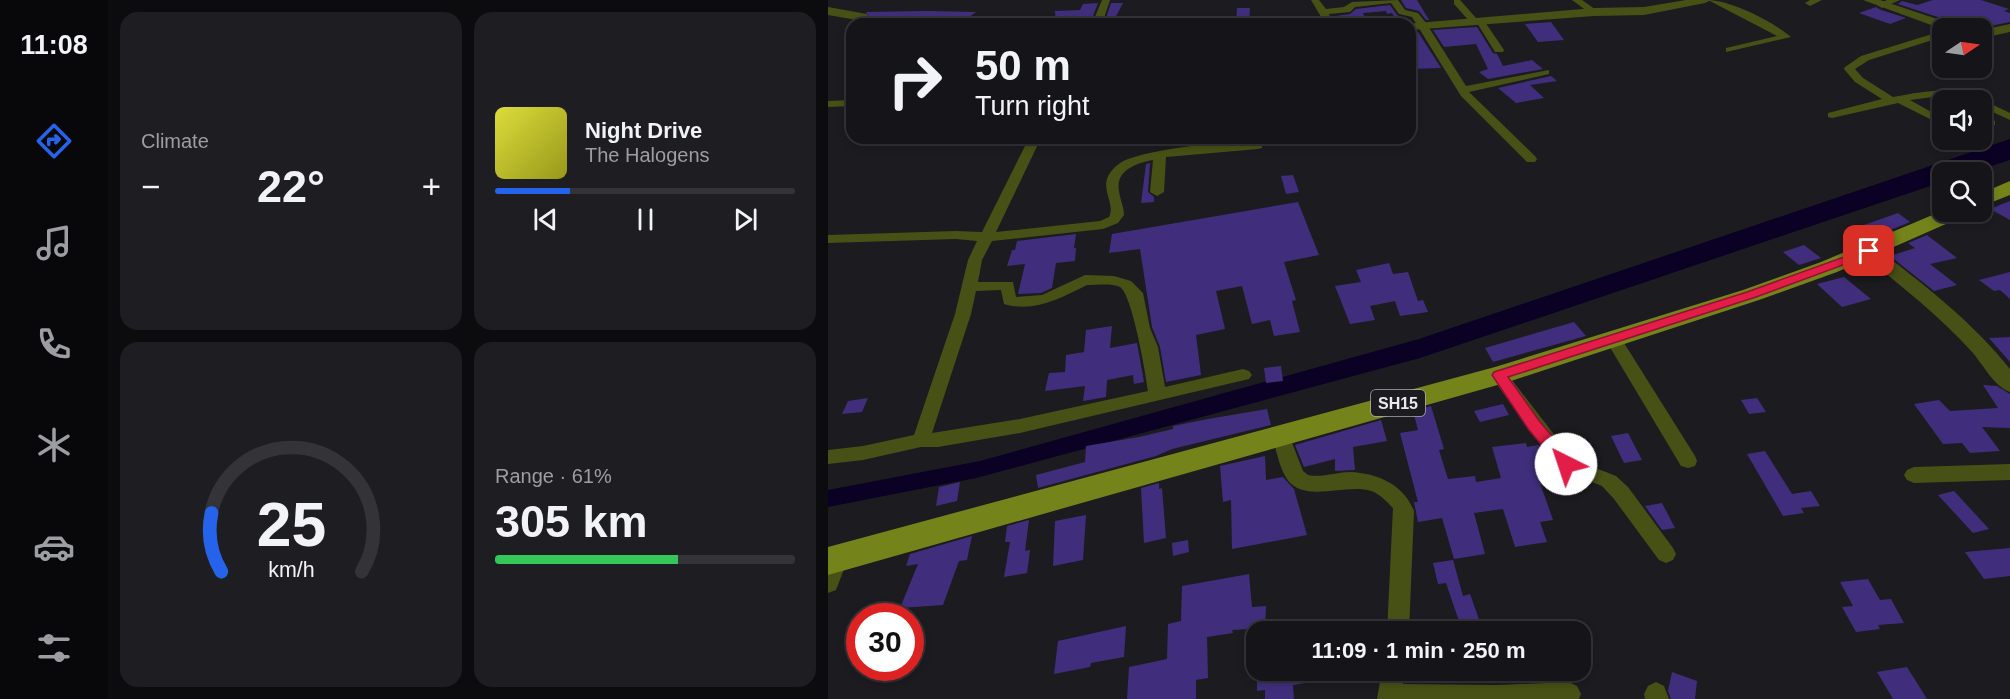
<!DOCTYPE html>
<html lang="en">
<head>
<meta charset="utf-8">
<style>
	:root { --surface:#151418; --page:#1e1d21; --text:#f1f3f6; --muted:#9d9ea2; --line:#343337; --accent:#2563eb }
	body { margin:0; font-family:Arial,sans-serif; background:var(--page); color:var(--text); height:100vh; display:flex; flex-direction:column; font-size:22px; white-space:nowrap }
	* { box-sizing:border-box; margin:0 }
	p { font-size:20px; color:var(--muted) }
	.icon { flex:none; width:33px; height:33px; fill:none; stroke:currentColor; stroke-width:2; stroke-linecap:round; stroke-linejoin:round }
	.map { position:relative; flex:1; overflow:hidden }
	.drawer { display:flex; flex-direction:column; gap:12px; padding:12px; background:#0c0b0d; width:720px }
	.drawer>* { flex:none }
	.top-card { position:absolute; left:18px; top:18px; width:570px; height:126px; border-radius:18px; box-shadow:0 3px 9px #0003,0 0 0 2px var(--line); background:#151418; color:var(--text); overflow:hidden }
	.needle { width:39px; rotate:77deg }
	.controls { position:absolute; left:1104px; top:18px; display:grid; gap:12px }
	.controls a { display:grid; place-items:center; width:60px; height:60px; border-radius:12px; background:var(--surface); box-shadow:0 3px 9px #0003,0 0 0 2px var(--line); font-size:30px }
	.speed { position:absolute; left:18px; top:603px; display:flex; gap:12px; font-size:30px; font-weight:700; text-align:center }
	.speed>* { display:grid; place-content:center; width:78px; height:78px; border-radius:50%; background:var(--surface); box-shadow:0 3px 9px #0003,0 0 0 2px var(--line); line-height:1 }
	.speed .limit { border:9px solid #d22; background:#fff; color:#111 }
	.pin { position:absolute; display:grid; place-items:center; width:51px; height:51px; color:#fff; margin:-26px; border-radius:12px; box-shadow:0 3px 9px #0006 }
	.me { position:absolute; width:66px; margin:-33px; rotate:319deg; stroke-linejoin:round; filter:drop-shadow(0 0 4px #0008) }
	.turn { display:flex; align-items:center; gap:21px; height:126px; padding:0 30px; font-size:27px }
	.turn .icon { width:78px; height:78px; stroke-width:2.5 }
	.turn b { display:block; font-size:42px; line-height:51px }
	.big { font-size:45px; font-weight:600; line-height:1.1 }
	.drawer .widget { flex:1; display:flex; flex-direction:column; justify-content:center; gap:9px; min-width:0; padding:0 21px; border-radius:18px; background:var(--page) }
	.drawer .dial { align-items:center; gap:0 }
	.dial svg { height:156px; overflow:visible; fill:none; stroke:var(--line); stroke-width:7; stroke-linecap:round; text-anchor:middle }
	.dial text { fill:var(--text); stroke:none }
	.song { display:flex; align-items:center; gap:18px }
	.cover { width:72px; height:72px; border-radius:9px; background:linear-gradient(135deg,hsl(60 70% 55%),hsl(60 70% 35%)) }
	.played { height:6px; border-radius:3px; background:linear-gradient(90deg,var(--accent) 25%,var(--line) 25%) }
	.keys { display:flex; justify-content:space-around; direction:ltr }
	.heat { display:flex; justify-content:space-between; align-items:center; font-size:33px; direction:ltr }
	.charge { height:9px; border-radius:4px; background:linear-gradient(90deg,#34c759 61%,var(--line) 0) }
	.drawer .tiles { flex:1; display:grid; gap:12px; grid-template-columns:repeat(2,1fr) }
	.trip { position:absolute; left:418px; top:621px; width:345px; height:60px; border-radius:18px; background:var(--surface); box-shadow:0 3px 9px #0003,0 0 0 2px var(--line); font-weight:600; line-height:60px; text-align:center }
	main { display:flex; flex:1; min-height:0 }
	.tabs { display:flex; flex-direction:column; width:108px; justify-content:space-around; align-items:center; background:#08080a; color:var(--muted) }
	.tabs .icon { width:42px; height:42px }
	.tabs .selected { color:var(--accent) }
	.tabs b { font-size:27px; color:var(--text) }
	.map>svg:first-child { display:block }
	.water { fill:#0b0125 }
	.building { fill:#402e7c }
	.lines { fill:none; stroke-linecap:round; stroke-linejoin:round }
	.minor { fill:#475115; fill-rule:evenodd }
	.tertiary { fill:#475115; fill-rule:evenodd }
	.primary { fill:#74841a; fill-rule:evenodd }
	.route { fill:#e11d48; stroke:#92132f; stroke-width:1.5 }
	.labels { text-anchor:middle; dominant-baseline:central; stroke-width:6; stroke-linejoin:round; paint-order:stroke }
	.shield { fill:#1c1b20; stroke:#acacb0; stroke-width:1.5 }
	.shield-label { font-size:16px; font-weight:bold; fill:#eaeaed }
</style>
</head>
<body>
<main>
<nav class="tabs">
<b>11:08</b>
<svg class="icon selected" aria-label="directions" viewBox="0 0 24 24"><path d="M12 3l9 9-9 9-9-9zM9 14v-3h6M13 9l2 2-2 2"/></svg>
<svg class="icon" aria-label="music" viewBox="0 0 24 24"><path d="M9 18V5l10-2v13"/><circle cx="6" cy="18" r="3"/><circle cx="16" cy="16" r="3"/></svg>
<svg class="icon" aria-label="phone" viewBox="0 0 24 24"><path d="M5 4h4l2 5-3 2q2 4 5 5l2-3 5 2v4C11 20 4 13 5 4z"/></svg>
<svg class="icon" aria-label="climate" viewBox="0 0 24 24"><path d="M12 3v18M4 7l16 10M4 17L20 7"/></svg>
<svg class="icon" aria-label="car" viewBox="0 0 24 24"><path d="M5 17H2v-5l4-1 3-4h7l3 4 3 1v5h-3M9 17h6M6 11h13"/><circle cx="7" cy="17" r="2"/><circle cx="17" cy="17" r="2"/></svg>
<svg class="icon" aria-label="filters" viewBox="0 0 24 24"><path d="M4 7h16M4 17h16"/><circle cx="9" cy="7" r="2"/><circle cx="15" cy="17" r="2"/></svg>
</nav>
<section class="drawer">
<div class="tiles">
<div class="widget"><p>Climate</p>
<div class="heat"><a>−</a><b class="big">22°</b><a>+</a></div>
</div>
<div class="widget">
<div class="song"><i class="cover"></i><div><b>Night Drive</b><p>The Halogens</p></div></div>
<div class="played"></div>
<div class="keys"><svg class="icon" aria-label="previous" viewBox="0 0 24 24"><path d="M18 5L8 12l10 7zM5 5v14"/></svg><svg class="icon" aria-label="pause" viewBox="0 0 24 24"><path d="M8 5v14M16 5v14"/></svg><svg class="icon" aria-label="next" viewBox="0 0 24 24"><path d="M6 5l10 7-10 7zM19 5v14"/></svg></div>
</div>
<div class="widget dial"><svg viewBox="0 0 100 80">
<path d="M14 69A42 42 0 1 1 86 69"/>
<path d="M14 69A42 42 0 0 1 9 39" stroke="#2563eb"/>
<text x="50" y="56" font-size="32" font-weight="700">25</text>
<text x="50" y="72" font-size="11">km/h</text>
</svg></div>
<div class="widget"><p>Range · 61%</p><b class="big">305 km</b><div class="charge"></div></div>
</div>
</section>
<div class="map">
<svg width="1182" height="699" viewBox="0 0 1182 699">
	<rect width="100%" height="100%" fill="#1c1b20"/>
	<polygon class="water" points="1182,139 1182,160 1144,172 1114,172 1114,182 592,358 148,478 0,507 0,490 152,461 591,339"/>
	<g class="building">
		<polygon points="573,0 589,0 601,20 598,20 591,11 578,8"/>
		<polygon points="1105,0 1153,0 1181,9 1176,11 1182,13 1182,22 1152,28 1134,28 1128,23 1070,4 1074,1 1089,5"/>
		<polygon points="270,3 262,24 228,24 227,11 252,10 255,4"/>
		<polygon points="283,3 295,3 284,24 276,24"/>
		<polygon points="562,5 569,15 584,21 571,24 564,13 559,14 558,11 535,13 537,18 522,19 523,24 511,24 508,16 522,14 528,9"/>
		<polygon points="1048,7 1053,10 1078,18 1062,24 1031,13"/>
		<polygon points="409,8 422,8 421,24 408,24"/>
		<polygon points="99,11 148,12 132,24 44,24 38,12"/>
		<polygon points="723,22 736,40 710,42 697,24"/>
		<polygon points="649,27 665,53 669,54 675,66 704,60 715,69 660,79 651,72 660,69 648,44 616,47 605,30"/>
		<polygon points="582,32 590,32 613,68 582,69"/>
		<polygon points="723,76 729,81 702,85 716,98 688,103 670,88"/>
		<polygon points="322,163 320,192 326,197 326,202 313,203 318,164"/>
		<polygon points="465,175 471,192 458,194 453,176"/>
		<polygon points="1182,201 1182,220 1162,209"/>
		<polygon points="470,202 491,255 456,262 468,300 464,301 472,332 446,336 442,320 424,324 414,286 388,291 397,329 368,335 373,375 338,382 332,347 324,327 312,249 281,253 284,234"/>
		<polygon points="1070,213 1082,222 1038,240 1022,230"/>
		<polygon points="248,234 246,248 248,248 247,261 228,263 224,288 213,293 190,294 197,264 179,266 184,250 187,250 189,241"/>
		<polygon points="1099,235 1129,258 1102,264 1129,285 1106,291 1062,256 1087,248 1080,243"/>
		<polygon points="976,245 993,258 971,265 955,252"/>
		<polygon points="1040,262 1051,271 1024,276 1022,269"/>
		<polygon points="561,263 565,274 580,272 590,301 595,300 600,312 572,316 567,301 542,306 547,320 522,324 507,286 533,282 528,270"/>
		<polygon points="1182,272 1182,299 1172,290 1166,291 1151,280"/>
		<polygon points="1016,277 1043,299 1014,307 989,284"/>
		<polygon points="746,322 758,336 665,362 657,348"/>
		<polygon points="284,326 282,348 309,343 316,382 306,384 305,375 279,380 278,397 255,401 257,386 217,391 221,373 237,372 238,355 256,352 258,330"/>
		<polygon points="1182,337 1182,362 1161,338"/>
		<polygon points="453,366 455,381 438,383 436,368"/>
		<polygon points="1155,385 1169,386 1182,394 1182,428 1154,427 1172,451 1142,453 1134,443 1115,444 1086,404 1111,400 1122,411 1170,408"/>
		<polygon points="40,398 34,412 14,414 20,401"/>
		<polygon points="929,398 938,412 921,414 913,400"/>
		<polygon points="675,404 681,415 652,422 646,411"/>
		<polygon points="603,406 616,449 611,450 620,479 647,476 648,482 673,478 664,447 698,443 699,447 711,445 724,468 716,468 719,483 712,483 725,520 712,522 719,542 687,547 675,509 646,513 657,554 626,559 614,518 590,522 586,502 590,502 572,433 590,430 585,411"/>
		<polygon points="439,409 443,425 344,449 328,456 210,488 208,475 257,462 258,446 311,437 345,429 345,426 380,419"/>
		<polygon points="553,420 559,441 525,447 527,470 507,471 507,459 476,467 467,445"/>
		<polygon points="800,433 814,460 796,463 783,436"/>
		<polygon points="937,451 964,494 983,491 992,506 973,508 976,513 955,516 919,454"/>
		<polygon points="437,456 438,480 455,477 466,489 479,535 404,549 403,500 395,502 392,466"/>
		<polygon points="132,482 129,501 108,506 111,487"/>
		<polygon points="331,483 331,489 334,488 338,538 316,543 313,488"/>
		<polygon points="1126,491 1161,529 1145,533 1110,495"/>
		<polygon points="834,503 847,528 834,530 817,506"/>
		<polygon points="258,515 255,560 225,566 227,521"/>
		<polygon points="201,520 197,551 202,550 199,573 176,577 182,542 177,542 179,526"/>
		<polygon points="144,536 139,560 131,561 115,605 72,608 90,564 78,566 82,554"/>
		<polygon points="360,540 361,552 345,556 344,543"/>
		<polygon points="1182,548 1182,576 1156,579 1137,552"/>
		<polygon points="625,560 635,596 642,594 653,625 634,630 618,583 610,584 605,563"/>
		<polygon points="421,574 424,607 438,606 437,628 404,630 405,633 379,637 380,678 368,680 368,699 299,699 301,667 339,659 340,624 353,621 354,586"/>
		<polygon points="1040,579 1052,600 1063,599 1076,623 1050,625 1052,629 1028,632 1014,607 1025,606 1012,582"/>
		<polygon points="298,626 296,657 263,663 262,667 226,674 230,641"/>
		<polygon points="1079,667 1099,699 1065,699 1049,672"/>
		<polygon points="460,670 508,670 509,678 465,685 466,699 437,699 437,690 429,691 429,675"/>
		<polygon points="844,672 869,681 867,699 843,699 840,691"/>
	</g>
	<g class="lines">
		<g class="minor">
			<polygon points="274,0 282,0 274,24 264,24"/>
			<polygon points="483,0 491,0 498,9 516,7 524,2 570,0 577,10 590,13 598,23 638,86 721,70 721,74 641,92 707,156 709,159 707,162 699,162 633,96 584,17 571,14 563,3 527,7 522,12 501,14 504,24 494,24 492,15"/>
			<polygon points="626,0 632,0 649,19 655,19 676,50 675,52 667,52 649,23 643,23 626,4"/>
			<polygon points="744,0 754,0 771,12 763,14"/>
			<path d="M880 0C902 0 946 22 963 37L898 52V48L949 36Z"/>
			<polygon points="982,0 994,0 982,6 977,3"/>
			<polygon points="1059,0 1072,0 1054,8 1049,5"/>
			<path d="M1114 31V37L1041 60 1027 69 1035 78 1065 97C1120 86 1133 88 1182 113V120L1154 107V100L1112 96 1082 100 1114 118V125L1070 103 1004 118 1000 117V113L1054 99 1027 82 1016 69 1017 67 1033 56Z"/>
			<polygon points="24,100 24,106 0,107 0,101"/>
			<polygon points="1154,115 1167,121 1167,125 1163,126 1154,122"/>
			<path d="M201 138H213L168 232 272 221 281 217C288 204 271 188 282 173 286 167 292 162 300 159 322 150 412 137 434 142V148L430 149 338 157 336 192 329 196 322 192 325 160C309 163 287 170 291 191 292 200 296 206 296 215L290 223 275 229 164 241 154 260 150 282H185L188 297 214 295 257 275 286 276 303 281 315 293 322 328 330 347 337 387 415 369 421 371 424 375 421 379 192 433 110 447H93L35 460 0 464V450L35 446 86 435 127 314 140 260 149 241 128 239 0 243V235L128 231 154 232ZM259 285C269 285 284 283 292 287 304 294 318 374 320 391L192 419 104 433 143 314 148 291 173 290 176 304C207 313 232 298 259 285Z"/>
			<polygon points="785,334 791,335 867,456 869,461 867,466 860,468 853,466 777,339 779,335"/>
			<polygon points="671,369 677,371 745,459 788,476 800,487 845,548 848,554 845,560 838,563 831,560 786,499 774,486 731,469 665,379 662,375 665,371"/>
			<path d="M453 428 459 430 475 471 480 475C494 478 509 472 522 472 550 473 576 485 586 511L581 632H559L565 508C559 502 551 493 543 491 518 483 476 504 459 479 451 467 448 449 444 435L447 430Z"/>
			<polygon points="1182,464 1182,480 1086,483 1079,480 1076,475 1079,470 1086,467"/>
			<polygon points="9,550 16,553 20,559 8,590 0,593 0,556 2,553"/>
			<polygon points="554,670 578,670 575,684 670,685 741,682 749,686 753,694 751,699 549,699"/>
			<polygon points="828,682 836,686 841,699 817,699 816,694 820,686"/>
		</g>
		<g class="tertiary">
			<polygon points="858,0 883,0 877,3 816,15 766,16 582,30 582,24 577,24 766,8 816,7"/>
			<polygon points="1035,0 1052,0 1127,25 1129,28 1114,29"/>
			<polygon points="0,7 39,14 42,24 30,24 29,20 0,15"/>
			<polygon points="1182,24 1182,32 1154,38 1154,30"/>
			<path d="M1041 246 1047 247C1095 284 1144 321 1182 369V392C1167 387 1155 365 1145 353 1112 316 1073 286 1035 255L1032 251 1035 247Z"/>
		</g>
		<g class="primary">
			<polygon points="1182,181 1182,195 1154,206 1154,193"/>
			<polygon points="1114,211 1139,212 1136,216 1009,272 931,300 680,382 0,575 0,547 667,367 915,290 993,262"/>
		</g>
	</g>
	<polygon class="route" points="1041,248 1047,251 1045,254 928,297 680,377 712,422 744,459 746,464 744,468 733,468 701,430 664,375 666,372 919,292"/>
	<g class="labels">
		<rect class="shield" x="543" y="390" width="54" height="26" rx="4.5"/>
		<g class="shield-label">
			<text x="570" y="403">SH15</text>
		</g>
	</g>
</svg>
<div class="controls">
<a><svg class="needle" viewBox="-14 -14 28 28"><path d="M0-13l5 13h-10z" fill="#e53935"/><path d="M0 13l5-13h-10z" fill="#9d9ea2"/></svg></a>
<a><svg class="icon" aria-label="sound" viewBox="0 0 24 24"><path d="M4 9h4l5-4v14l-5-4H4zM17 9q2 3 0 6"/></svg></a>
<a><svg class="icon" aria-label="search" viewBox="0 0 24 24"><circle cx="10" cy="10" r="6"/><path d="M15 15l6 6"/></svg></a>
</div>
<div class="speed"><div class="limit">30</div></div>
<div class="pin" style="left:1041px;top:251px;background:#d93025"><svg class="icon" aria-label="arrive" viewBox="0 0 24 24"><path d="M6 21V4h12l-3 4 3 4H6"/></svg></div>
<svg class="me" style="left:738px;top:464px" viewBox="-20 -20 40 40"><circle r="19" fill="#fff"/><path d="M0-13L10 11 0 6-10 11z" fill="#e11d48"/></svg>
<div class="trip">11:09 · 1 min · 250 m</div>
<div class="top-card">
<div class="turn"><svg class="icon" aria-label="right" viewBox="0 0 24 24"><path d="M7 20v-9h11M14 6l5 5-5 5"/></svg><div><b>50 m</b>Turn right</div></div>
</div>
</div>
</main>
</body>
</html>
